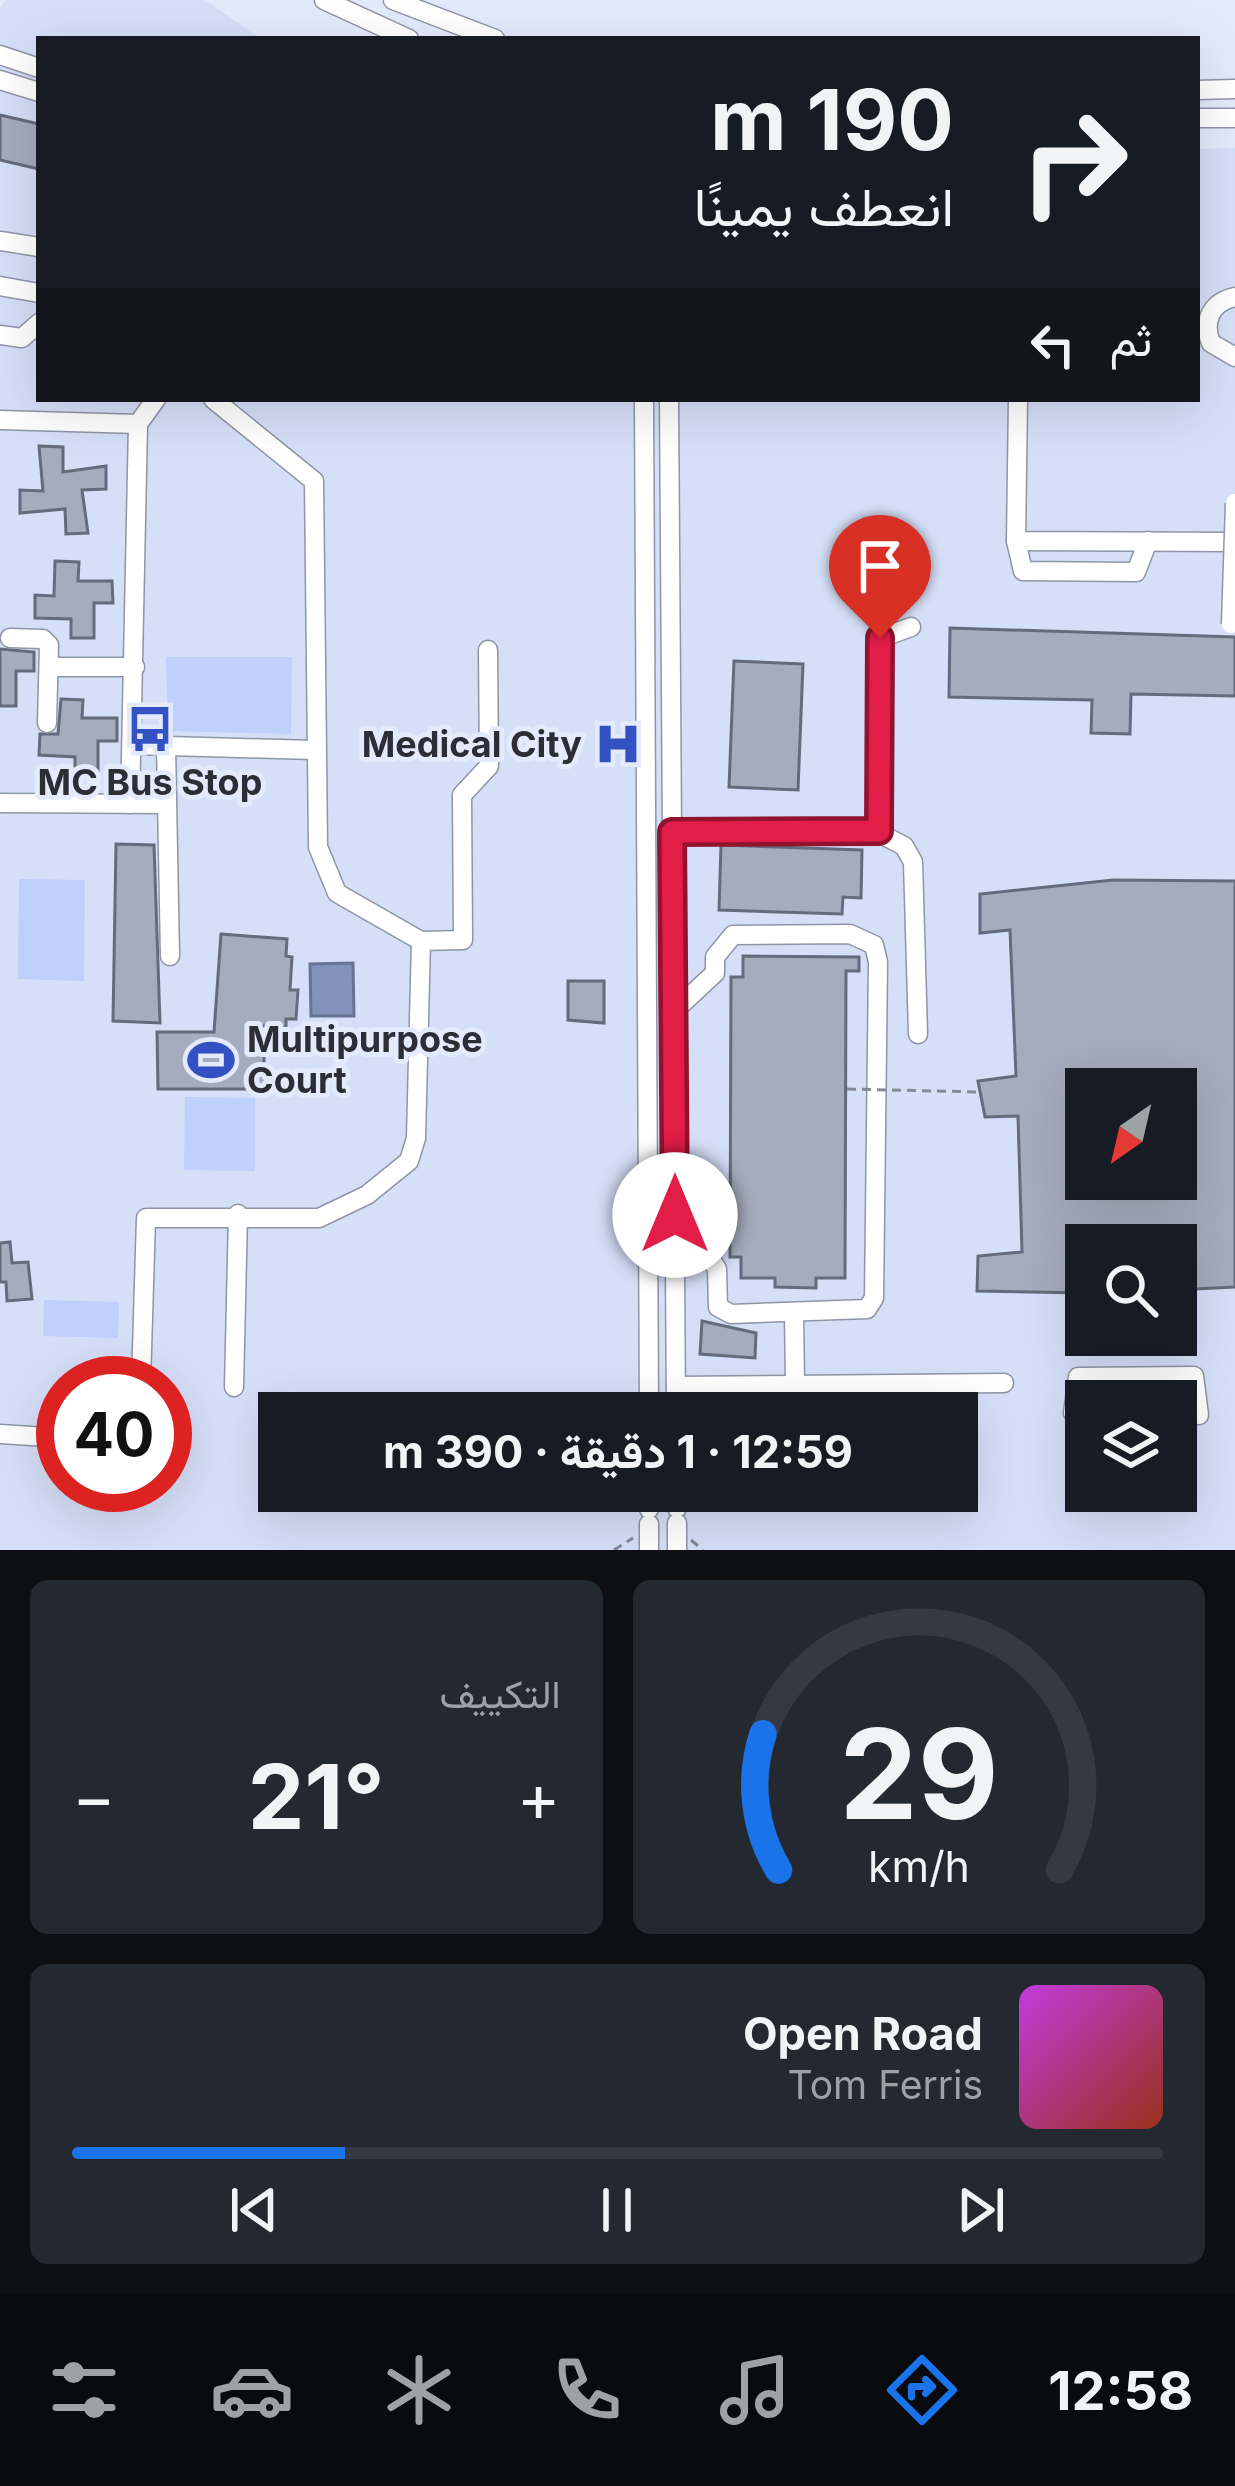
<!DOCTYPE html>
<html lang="ar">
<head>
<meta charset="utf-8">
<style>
	:root { --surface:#171b24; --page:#242831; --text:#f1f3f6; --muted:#9ea1a6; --line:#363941; --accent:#1a73e8 }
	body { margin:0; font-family:Inter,Vazirmatn,sans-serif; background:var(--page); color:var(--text); direction:rtl; height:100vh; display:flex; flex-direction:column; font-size:45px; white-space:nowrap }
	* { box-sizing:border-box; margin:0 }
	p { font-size:39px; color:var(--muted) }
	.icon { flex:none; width:66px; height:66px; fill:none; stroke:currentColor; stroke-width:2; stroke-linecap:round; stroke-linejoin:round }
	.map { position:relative; height:1550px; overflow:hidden; direction:ltr }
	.details { display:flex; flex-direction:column; gap:30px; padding:30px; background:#0d0f14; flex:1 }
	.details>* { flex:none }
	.banner { position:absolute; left:36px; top:36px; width:1164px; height:366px; border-radius:0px; box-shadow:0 12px 48px #0002; direction:rtl; background:#171b24; color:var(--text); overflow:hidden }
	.needle { width:78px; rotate:214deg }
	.controls { position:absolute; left:1065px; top:1068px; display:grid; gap:24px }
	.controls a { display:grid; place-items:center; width:132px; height:132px; border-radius:0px; background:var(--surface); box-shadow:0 12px 48px #0002; font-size:60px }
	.speed { position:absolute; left:36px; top:1356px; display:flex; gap:24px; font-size:60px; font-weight:700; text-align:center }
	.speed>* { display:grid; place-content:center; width:156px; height:156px; border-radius:50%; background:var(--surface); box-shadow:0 12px 48px #0002; line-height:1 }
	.speed .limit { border:18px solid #d22; background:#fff; color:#111 }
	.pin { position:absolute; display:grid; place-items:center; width:102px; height:102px; color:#fff; margin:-123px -51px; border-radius:50% 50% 50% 0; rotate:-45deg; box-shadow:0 0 12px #0007 }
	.pin .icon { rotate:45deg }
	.me { position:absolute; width:132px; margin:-66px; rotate:0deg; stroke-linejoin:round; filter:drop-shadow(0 0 9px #0008) }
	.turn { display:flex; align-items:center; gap:42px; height:252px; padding:0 48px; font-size:54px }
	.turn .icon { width:156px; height:156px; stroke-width:2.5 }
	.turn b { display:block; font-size:84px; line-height:102px }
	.then { display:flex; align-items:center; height:114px; padding:0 48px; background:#0003; gap:24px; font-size:45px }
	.big { font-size:90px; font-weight:700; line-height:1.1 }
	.details .widget { flex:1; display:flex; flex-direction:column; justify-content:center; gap:18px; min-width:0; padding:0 42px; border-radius:18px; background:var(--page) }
	.details .dial { align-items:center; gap:0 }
	.dial svg { height:312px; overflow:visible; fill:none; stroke:var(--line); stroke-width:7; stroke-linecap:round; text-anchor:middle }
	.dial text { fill:var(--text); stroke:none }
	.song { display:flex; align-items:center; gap:36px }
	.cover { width:144px; height:144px; border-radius:18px; background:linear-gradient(135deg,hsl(290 70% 55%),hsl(10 70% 35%)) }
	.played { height:12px; border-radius:6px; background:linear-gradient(90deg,var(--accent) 25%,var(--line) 25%) }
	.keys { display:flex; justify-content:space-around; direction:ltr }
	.heat { display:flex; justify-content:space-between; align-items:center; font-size:66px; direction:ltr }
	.details .tiles { flex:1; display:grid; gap:30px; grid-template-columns:1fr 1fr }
	.widget:last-child { grid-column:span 2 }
	.trip { position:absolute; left:258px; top:1392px; width:720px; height:120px; border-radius:0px; background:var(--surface); box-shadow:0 12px 48px #0002; font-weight:700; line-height:120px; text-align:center; direction:rtl }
	.dock { display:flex; height:192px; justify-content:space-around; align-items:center; background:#090b0e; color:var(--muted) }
	.dock .icon { width:84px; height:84px }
	.dock .selected { color:var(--accent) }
	.dock b { font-size:54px; color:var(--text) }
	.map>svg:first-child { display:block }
	.built { fill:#d6dff8; fill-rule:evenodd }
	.green { fill:#bed0fb }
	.water { fill:#8292bb; stroke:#687493; stroke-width:3 }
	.building { fill:#a5acbd; stroke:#646b7a; stroke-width:3; fill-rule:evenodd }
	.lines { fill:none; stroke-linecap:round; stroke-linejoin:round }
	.minor-casing { stroke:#8e95a5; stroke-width:21 }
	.path { stroke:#848995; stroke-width:3; stroke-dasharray:9 6; stroke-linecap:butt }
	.minor { stroke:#fff; stroke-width:18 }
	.minor-bridge-casing { stroke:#8e95a5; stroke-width:21; stroke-linecap:butt }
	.path-bridge { stroke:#848995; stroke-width:3; stroke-dasharray:9 6; stroke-linecap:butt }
	.minor-bridge { stroke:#fff; stroke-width:18 }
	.route-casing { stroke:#92132f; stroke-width:30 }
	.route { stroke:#e11d48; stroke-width:21 }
	.labels { text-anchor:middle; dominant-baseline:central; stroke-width:10; stroke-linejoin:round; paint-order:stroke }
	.poi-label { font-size:36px; font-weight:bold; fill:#2b2e35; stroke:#e3eafc; text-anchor:end }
</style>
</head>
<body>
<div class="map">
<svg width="1235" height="1550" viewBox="0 0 1235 1550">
	<rect width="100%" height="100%" fill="#e3eafc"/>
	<path class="built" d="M6 0H205L261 39H39V399H1197V149L1235 148V1550H0V8ZM1086 1089H1176V1179H1086ZM1086 1245H1176V1335H1086ZM63 1383H165V1485H63ZM1086 1401H1176V1491H1086ZM279 1413H957V1491H279Z"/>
	<g class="green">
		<polygon points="166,657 292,657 291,734 168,731"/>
		<polygon points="19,879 85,880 84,981 18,979"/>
		<polygon points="185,1097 255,1098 255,1171 184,1170"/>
		<polygon points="44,1300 119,1302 118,1338 43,1336"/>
	</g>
	<polygon class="water" points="353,963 354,1016 311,1016 310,964"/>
	<g class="building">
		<polygon points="0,115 39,124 39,169 0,160"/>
		<polygon points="39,446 63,447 63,472 106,466 106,489 82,490 88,533 66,534 65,509 20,513 20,490 43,491"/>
		<polygon points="55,561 79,562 78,581 112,581 113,603 94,603 94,638 71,638 71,619 35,618 35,595 54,596"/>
		<polygon points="950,628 1235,637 1235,696 1131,694 1130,734 1091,733 1092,700 949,697"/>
		<polygon points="0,649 34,652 34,671 16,671 16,706 0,706"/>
		<polygon points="734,661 803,664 798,790 729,787"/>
		<polygon points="61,699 83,700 82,718 117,718 117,741 98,741 98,775 75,775 75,757 39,755 40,734 58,734"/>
		<polygon points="116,844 154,845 160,1023 113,1021"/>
		<polygon points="721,845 862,850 861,898 843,897 842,914 719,910"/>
		<path d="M1113 880 1235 881V1287L1176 1290V1245H1086V1293L977 1291 978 1256 1022 1252 1018 1116 985 1117 978 1081 1016 1076 1010 930 980 933V894ZM1086 1089H1176V1179H1086Z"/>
		<polygon points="221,934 287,939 286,956 292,957 290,990 298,990 296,1019 286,1019 286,1028 264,1026 264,1089 158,1089 157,1032 214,1032"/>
		<polygon points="743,956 859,957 859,971 846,971 845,1278 816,1278 816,1288 775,1287 775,1278 741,1278 741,1257 730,1257 731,977 743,977"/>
		<polygon points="568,981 604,981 604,1023 568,1020"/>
		<polygon points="10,1242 12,1263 28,1262 32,1299 7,1301 6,1282 0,1282 0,1243"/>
		<polygon points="702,1321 756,1333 755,1358 700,1354"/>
	</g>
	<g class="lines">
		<defs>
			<g id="minor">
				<polyline points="324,0 409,39"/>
				<polyline points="393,0 495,39"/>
				<polyline points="0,55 39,68"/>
				<polyline points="0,80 39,92"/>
				<polyline points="1197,90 1235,89"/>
				<polyline points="1197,118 1235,118"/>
				<polyline points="0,241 39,247"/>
				<polyline points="0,286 39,293"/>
				<path d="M1235 297C1212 302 1202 320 1211 343L1235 357"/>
				<polyline points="0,335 22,338 39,323"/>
				<polyline points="644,399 649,1413"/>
				<polyline points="669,399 676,1413"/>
				<polyline points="1018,399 1016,541 1235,542"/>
				<polyline points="0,420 138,424 156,399"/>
				<polyline points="1016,541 1023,571 1136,572 1148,541"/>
				<polyline points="10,638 43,639 49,645 47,723"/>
				<polyline points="49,667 135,667"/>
				<polyline points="134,745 314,750"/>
				<polyline points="166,746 170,956"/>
				<polyline points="0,803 164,804"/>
				<polyline points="130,804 138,424"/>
				<polyline points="879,831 881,638 911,627"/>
				<polyline points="672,832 873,830 904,846 913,862 918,1034"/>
				<polyline points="421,941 463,940 462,795 489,766 488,650"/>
				<polyline points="673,1012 715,973 715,957 733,935 850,934 874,945 878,962 874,1298 867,1309 731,1314 718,1307 717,1269 709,1256 675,1248"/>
				<polyline points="794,1312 795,1385"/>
				<polyline points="141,1383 146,1218 319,1218 367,1195 409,1161 416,1138 421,941 337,893 318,847 314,481 213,399"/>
				<polyline points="676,1386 1004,1383"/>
				<polyline points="234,1387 238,1214"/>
				<polyline points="1073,1413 1078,1377 1194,1376 1199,1415"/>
				<polyline points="0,1434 63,1438"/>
				<polyline points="677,1491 677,1508"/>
				<polyline points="649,1509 649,1491"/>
				<polyline points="677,1523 677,1550"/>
				<polyline points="649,1550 649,1524"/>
			</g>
		</defs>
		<use href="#minor" class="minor-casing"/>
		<g class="path">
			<polyline points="691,1540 703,1550"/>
			<polyline points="614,1550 633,1538"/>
		</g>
		<use href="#minor" class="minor"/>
		<defs>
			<polyline id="minor-bridge" points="1231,624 1235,503"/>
		</defs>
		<use href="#minor-bridge" class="minor-bridge-casing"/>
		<polyline class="path-bridge" points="847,1089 980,1092"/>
		<use href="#minor-bridge" class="minor-bridge"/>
	</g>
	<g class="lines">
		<defs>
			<polyline id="route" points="675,1215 672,832 879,831 880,638"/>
		</defs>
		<use href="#route" class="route-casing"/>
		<use href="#route" class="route"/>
	</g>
	<defs>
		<symbol id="bus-bare" viewBox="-9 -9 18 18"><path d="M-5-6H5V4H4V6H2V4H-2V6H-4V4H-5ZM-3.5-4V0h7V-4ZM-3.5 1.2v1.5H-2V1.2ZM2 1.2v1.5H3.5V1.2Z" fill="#3351c2" stroke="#e3eafc" stroke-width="2.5" paint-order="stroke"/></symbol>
		<symbol id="hospital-bare" viewBox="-9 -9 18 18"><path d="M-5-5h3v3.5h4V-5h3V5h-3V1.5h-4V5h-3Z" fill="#3351c2" stroke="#e3eafc" stroke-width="2.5" paint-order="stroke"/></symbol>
		<symbol id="stadium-bare" viewBox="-9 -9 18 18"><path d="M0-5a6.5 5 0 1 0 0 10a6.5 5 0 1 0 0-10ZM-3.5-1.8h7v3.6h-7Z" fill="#3351c2" stroke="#e3eafc" stroke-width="2.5" paint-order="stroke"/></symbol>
	</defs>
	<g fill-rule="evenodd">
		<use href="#bus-bare" x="117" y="696" width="66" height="66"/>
		<use href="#hospital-bare" x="585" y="711" width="66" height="66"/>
		<use href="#stadium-bare" x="178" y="1027" width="66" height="66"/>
	</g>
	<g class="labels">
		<g class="poi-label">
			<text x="582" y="744">Medical City</text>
			<text x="150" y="782" text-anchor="middle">MC Bus Stop</text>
			<text x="247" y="1039" text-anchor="start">Multipurpose<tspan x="247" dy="41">Court</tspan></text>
		</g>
	</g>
</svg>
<div class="controls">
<a><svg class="needle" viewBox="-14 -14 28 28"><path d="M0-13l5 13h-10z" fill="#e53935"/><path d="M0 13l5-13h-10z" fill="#9ea1a6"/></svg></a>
<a><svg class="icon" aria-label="search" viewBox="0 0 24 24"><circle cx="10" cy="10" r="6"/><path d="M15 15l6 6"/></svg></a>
<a><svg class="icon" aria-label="layers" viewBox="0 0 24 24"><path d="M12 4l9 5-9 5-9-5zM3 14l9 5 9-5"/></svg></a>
</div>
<div class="speed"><div class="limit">40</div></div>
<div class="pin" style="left:880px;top:638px;background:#d93025"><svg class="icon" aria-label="arrive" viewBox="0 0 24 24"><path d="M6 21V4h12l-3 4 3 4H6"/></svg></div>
<svg class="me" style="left:675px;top:1215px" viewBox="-20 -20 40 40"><circle r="19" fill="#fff"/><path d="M0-13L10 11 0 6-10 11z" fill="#e11d48"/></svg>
<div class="trip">12:59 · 1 دقيقة · 390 m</div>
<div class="banner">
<div class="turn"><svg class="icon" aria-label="right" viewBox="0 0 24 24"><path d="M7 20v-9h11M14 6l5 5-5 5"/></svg><div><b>190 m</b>انعطف يمينًا</div></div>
<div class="then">ثم<svg class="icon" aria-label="left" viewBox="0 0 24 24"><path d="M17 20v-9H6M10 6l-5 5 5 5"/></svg></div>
</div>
</div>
<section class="details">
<div class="tiles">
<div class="widget dial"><svg viewBox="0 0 100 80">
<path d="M14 69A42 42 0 1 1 86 69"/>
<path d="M14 69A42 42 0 0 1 10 34" stroke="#1a73e8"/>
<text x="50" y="56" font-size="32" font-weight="700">29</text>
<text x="50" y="72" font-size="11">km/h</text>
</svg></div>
<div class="widget"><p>التكييف</p>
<div class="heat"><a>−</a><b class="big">21°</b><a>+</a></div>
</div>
<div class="widget">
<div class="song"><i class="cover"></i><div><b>Open Road</b><p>Tom Ferris</p></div></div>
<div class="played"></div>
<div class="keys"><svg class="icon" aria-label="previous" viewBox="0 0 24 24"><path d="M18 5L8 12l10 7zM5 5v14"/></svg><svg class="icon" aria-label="pause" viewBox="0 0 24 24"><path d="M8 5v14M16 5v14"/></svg><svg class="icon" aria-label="next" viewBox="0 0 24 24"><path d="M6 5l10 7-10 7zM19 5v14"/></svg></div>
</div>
</div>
</section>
<nav class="dock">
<b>12:58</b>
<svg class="icon selected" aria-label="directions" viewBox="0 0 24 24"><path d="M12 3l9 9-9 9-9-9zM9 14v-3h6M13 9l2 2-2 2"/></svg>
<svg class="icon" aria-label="music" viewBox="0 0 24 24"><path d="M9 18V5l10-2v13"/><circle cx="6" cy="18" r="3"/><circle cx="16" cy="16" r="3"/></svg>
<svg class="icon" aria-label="phone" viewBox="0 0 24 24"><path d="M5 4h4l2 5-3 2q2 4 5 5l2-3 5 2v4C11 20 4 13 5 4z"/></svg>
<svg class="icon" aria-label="climate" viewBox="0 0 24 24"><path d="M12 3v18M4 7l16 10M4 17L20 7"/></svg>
<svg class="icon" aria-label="car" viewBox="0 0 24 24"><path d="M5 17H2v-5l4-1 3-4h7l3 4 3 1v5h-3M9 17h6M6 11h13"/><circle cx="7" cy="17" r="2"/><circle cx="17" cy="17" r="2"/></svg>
<svg class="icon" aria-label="filters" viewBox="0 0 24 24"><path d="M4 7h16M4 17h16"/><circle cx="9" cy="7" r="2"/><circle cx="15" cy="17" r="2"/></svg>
</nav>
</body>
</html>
